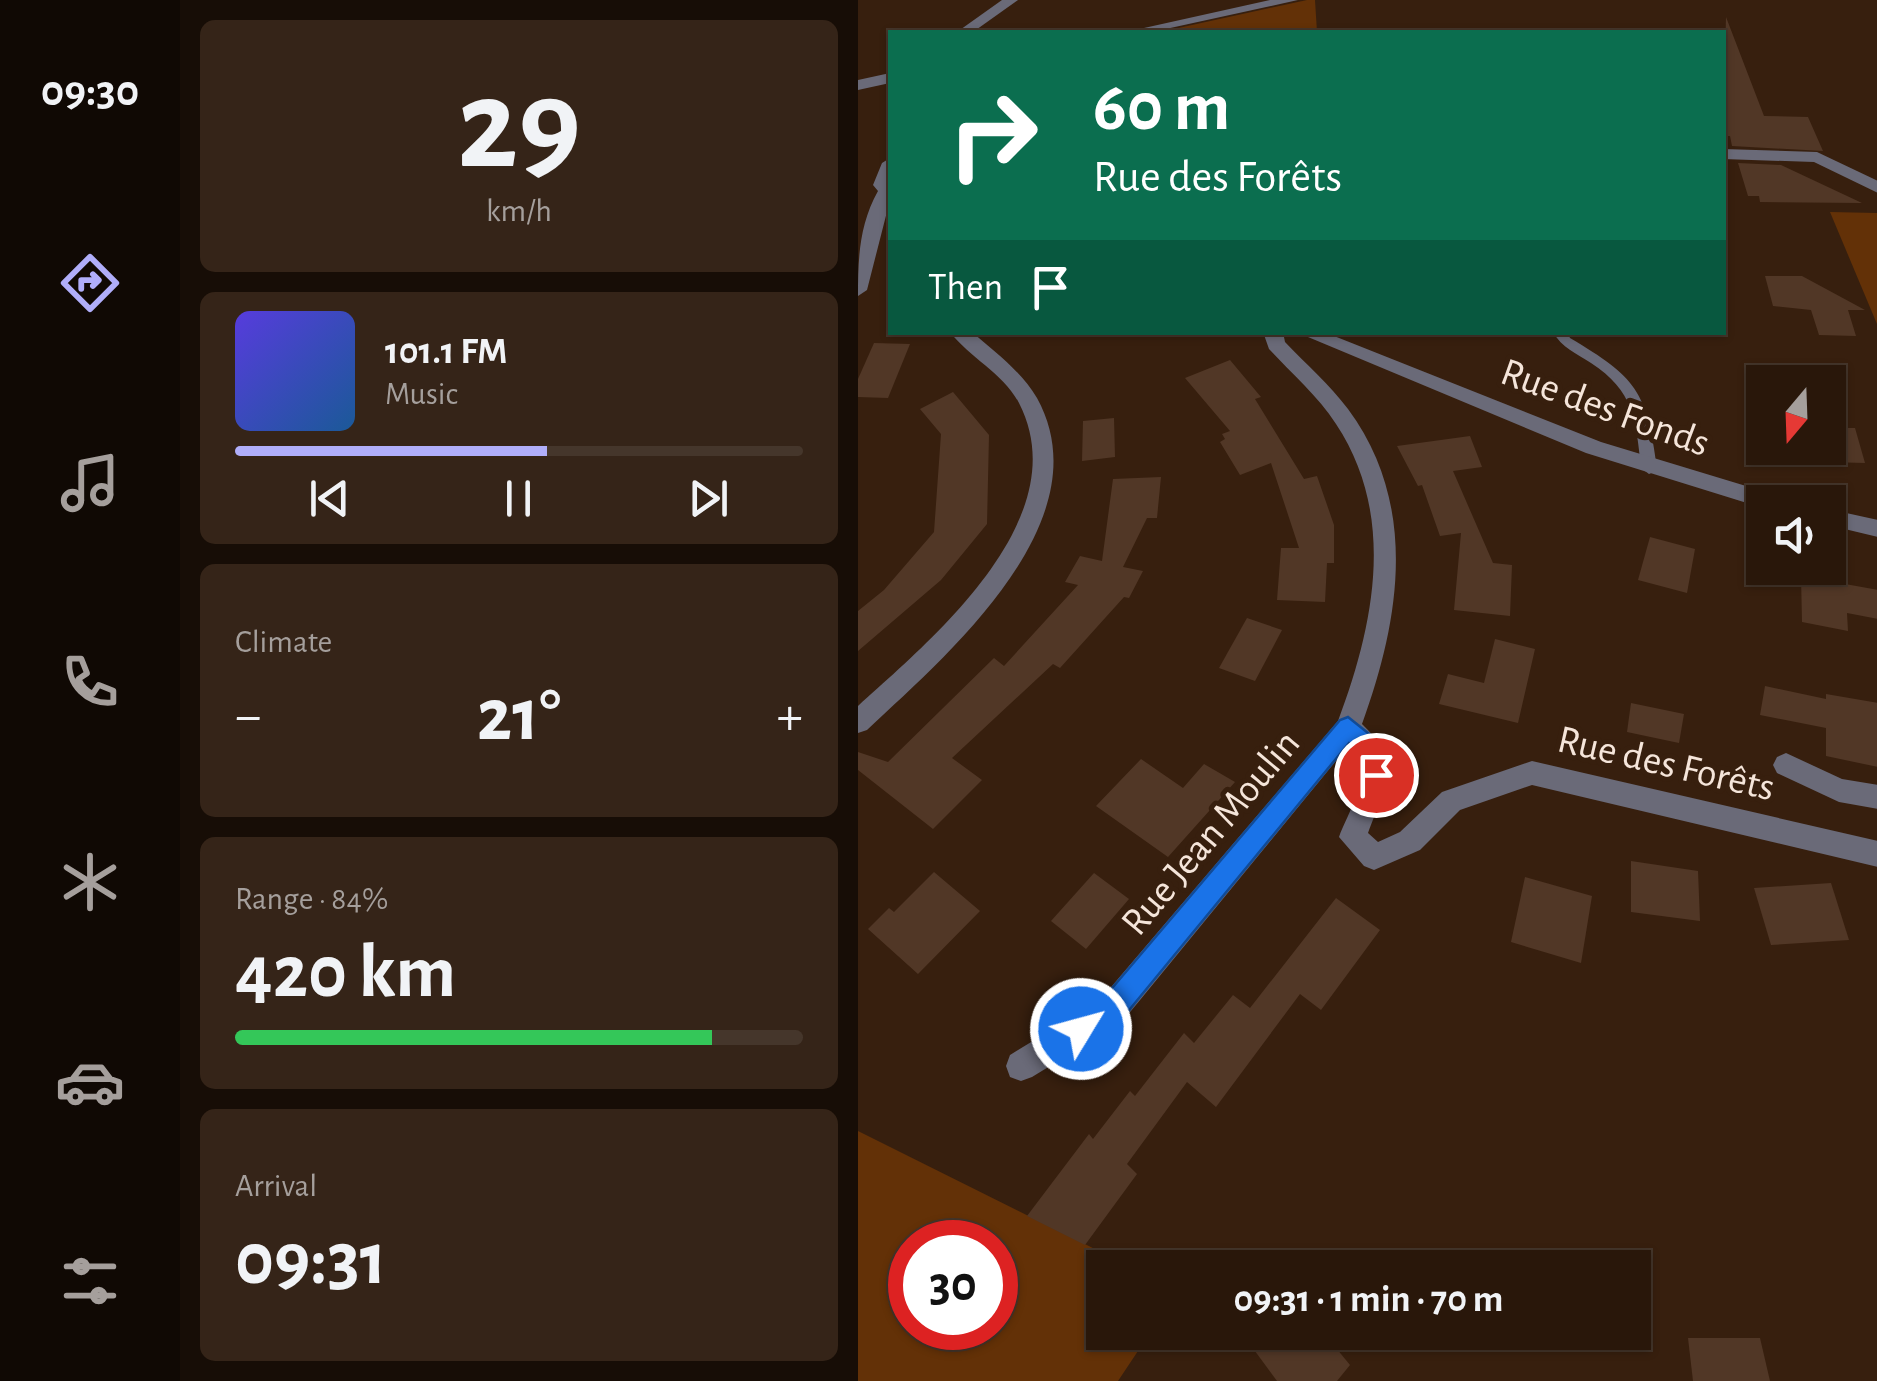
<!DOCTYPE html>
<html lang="en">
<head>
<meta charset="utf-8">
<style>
	:root { --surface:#29170a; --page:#352418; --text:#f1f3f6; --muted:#a59f9c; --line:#45362b; --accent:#b0aefa }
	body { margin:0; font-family:"Alegreya Sans",sans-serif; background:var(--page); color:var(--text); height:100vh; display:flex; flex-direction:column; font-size:38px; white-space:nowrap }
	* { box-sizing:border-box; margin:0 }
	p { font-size:32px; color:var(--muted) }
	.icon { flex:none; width:55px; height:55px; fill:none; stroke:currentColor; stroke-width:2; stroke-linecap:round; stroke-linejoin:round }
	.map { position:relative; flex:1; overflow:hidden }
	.sheet { display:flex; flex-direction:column; gap:20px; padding:20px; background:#170d06; width:678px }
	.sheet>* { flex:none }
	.top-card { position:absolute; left:30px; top:30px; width:838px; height:305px; border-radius:0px; box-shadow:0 2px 8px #0004,0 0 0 2px var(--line); background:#0b6e4f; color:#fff; overflow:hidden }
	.needle { width:65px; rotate:199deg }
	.buttons { position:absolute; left:888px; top:365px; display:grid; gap:20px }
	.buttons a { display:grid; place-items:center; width:100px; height:100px; border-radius:0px; background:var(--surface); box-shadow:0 2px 8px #0004,0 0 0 2px var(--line); font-size:50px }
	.speed { position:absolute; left:30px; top:1220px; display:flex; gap:20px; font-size:50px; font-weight:700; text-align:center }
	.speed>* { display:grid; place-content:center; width:130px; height:130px; border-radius:50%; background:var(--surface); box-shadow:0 2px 8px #0004,0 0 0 2px var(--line); line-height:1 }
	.speed .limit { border:15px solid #d22; background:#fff; color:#111 }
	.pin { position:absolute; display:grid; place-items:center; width:85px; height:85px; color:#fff; margin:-42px; border:5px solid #fff; border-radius:50%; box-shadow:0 2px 10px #0007 }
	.me { position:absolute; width:110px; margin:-55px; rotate:53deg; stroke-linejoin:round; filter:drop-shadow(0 0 8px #0008) }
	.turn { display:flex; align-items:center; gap:35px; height:210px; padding:0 40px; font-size:45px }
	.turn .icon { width:130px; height:130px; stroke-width:2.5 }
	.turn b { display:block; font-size:70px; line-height:85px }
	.then { display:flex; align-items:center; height:95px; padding:0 40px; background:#0003; gap:20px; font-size:38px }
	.big { font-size:75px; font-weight:700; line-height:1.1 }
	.sheet .tile { flex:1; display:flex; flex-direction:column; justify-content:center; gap:15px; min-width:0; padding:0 35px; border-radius:15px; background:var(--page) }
	.sheet .dial { align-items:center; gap:0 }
	.dial b { font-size:130px; line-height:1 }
	.song { display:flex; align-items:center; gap:30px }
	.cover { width:120px; height:120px; border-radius:15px; background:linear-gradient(135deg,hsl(250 70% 55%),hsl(210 70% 35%)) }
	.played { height:10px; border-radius:5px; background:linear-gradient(90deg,var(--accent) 55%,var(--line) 55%) }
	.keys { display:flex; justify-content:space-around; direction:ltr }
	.heat { display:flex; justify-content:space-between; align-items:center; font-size:55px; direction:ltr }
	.charge { height:15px; border-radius:8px; background:linear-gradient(90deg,#34c759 84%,var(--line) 0) }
	.trip { position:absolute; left:228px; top:1250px; width:565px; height:100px; border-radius:0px; background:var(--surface); box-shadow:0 2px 8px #0004,0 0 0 2px var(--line); font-weight:700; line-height:100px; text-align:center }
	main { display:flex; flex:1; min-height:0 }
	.dock { display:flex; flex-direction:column; width:180px; justify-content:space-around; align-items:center; background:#100904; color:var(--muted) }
	.dock .icon { width:70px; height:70px }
	.dock .active { color:var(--accent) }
	.dock b { font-size:45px; color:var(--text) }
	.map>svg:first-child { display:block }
	.green { fill:#633107; fill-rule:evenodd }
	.building { fill:#513726 }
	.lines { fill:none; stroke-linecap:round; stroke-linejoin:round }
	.service { fill:#6a6a78; fill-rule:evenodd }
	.minor { fill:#6a6a78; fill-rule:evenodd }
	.route { fill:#1a73e8; stroke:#114b97; stroke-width:2.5 }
	.labels { text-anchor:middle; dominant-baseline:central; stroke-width:10; stroke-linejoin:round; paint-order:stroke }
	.street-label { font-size:40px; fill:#f5e5da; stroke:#371f0e }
</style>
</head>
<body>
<main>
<nav class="dock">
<b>09:30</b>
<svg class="icon active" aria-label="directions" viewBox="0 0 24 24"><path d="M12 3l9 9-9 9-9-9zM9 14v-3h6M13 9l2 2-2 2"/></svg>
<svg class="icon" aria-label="music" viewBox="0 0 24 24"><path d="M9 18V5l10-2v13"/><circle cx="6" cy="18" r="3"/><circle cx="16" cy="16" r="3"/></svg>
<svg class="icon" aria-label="phone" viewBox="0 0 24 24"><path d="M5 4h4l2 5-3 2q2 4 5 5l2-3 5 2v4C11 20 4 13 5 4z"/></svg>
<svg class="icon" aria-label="climate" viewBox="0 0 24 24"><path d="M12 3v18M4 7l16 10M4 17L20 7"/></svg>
<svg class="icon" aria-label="car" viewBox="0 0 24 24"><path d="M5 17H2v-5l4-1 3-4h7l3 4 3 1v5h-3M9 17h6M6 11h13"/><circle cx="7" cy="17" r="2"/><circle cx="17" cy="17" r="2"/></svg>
<svg class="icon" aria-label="filters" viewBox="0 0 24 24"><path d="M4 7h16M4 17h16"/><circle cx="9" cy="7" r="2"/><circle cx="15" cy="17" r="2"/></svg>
</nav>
<section class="sheet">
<div class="tile dial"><b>29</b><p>km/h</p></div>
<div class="tile">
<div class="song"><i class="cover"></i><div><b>101.1 FM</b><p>Music</p></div></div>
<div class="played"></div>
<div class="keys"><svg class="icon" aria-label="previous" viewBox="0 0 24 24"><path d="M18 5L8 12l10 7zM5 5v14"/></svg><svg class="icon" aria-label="pause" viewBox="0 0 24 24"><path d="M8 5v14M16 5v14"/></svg><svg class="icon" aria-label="next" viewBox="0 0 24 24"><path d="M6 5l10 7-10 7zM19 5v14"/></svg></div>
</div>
<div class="tile"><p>Climate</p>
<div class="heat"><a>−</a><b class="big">21°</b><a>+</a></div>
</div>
<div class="tile"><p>Range · 84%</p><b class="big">420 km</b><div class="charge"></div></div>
<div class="tile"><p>Arrival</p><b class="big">09:31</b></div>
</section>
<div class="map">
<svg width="1020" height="1381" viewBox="0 0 1020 1381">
	<rect width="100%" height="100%" fill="#371f0e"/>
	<g class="green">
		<polygon points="449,0 457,0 459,32 302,32"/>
		<polygon points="972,212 1019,213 1019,324"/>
		<path d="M0 1131 273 1267 245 1268V1332L292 1333 260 1381H0ZM52 1242H138V1328H52Z"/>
	</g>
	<g class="building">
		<polygon points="868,17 906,116 950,117 965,151 874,146 872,136 865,136"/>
		<polygon points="880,163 923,165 1004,203 902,202 901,196 890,196"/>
		<polygon points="907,276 944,276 1007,310 990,310 998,336 961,335 953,310 915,306"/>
		<polygon points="16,343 52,344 30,398 0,397 0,379"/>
		<polygon points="372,360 403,397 397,399 446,479 459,476 476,525 476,563 469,563 467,602 419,600 423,548 441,548 413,463 382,475 362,442 367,439 364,434 372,431 327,378"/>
		<polygon points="95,392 131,435 129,524 83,580 0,651 0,611 26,590 76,532 83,434 62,409"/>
		<polygon points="256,418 257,457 224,461 225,421"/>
		<polygon points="970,428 997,428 1007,463 970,462"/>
		<polygon points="612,436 624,467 595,471 635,563 654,565 652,616 596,610 603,533 582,536 564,485 560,486 539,446"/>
		<polygon points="303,477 299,518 289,518 265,567 285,571 271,598 266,597 202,668 195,664 94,758 124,780 75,829 0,770 0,752 30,762 136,658 146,666 220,585 207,582 222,556 244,561 255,479"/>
		<polygon points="792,537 837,549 829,593 780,580"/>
		<polygon points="943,576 1020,590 1020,619 989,613 990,631 944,622"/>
		<polygon points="389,618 424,630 397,681 361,668"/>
		<polygon points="637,639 677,649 660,723 581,704 590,674 626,683"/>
		<polygon points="907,686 968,699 968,694 1020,703 1020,767 968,756 968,728 902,715"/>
		<polygon points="773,703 826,714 821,743 769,732"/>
		<polygon points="283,759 325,788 346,764 377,782 310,857 238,806"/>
		<polygon points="773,861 840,871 842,921 773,912"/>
		<polygon points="76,872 122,911 60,974 10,929 31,908 36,912"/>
		<polygon points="236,873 271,899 228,949 193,921"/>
		<polygon points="667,877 734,896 723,963 653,942"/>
		<polygon points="973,883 991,940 913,945 896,888"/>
		<polygon points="478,898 522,930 463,1010 442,994 358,1107 329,1082 269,1164 279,1174 227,1245 169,1216 231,1134 235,1139 272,1091 277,1096 326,1033 336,1043 375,995 392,1008"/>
		<polygon points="408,1332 465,1332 492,1365 479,1381 419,1381 394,1347"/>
		<polygon points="830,1338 902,1338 912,1381 835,1381"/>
	</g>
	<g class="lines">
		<path class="service" d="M695 332H709L712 338C778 377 789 391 799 468L796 472 791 474 783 468C778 420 776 391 733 363 718 353 704 348 695 332Z"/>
		<g class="minor">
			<polygon points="144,0 160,0 115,32 99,32"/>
			<polygon points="412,0 440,0 294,32 268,32"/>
			<polygon points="32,73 32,83 0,90 0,80"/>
			<polygon points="865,149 959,152 1020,181 1020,193 956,162 865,159"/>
			<path d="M32 158V200L9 290 0 296C0 259 1 225 20 191L15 185 24 163Z"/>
			<path d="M92 332H114C137 352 163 371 179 398 247 521 88 656 9 730L0 733V706C74 639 220 518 161 403 145 373 112 358 92 332Z"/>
			<path d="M405 332H425L427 342C448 364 472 385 490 409 561 505 542 620 504 724 547 766 528 783 510 833L520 842 542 832 584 792 674 761 1020 841V867L674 785 602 810 562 850 516 870 506 866 481 837C493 805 518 772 491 745L264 1022 174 1077 163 1081 152 1077 148 1066 152 1055 242 1000 480 721C516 625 539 516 478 424 460 396 433 373 411 349Z"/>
			<polygon points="438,332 466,332 743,442 921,496 924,502 905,502 905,508 728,453"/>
			<polygon points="970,509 1020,520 1020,537 970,525"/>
			<polygon points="928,753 984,779 1020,785 1020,809 981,802 919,773 915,765 919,757"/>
		</g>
	</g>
	<polygon class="route" points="490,717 525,745 530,775 526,782 518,785 510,782 505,757 491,743 263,1020 223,1043 213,1039 209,1029 213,1020 243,1001 482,720"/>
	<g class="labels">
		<g class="street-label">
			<text transform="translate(747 408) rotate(20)">Rue des Fonds</text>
			<text transform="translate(808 764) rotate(13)">Rue des Forêts</text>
			<text transform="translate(353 833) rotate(-50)">Rue Jean Moulin</text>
		</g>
	</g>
</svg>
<div class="buttons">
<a><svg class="needle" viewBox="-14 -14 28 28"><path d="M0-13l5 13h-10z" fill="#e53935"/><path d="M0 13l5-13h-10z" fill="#a59f9c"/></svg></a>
<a><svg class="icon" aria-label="sound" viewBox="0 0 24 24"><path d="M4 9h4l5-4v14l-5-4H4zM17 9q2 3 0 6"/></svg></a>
</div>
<div class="speed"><div class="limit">30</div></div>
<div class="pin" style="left:518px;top:775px;background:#d93025"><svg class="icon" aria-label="arrive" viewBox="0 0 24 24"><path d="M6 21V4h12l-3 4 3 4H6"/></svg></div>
<svg class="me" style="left:223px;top:1029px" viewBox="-20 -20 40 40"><circle r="17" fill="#1a73e8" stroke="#fff" stroke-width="3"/><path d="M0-11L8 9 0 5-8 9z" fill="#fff"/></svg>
<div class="trip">09:31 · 1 min · 70 m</div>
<div class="top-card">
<div class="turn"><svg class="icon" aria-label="right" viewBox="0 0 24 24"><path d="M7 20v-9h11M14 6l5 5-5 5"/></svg><div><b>60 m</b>Rue des Forêts</div></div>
<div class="then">Then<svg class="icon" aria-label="arrive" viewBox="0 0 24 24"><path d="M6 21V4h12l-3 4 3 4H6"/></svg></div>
</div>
</div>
</main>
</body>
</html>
